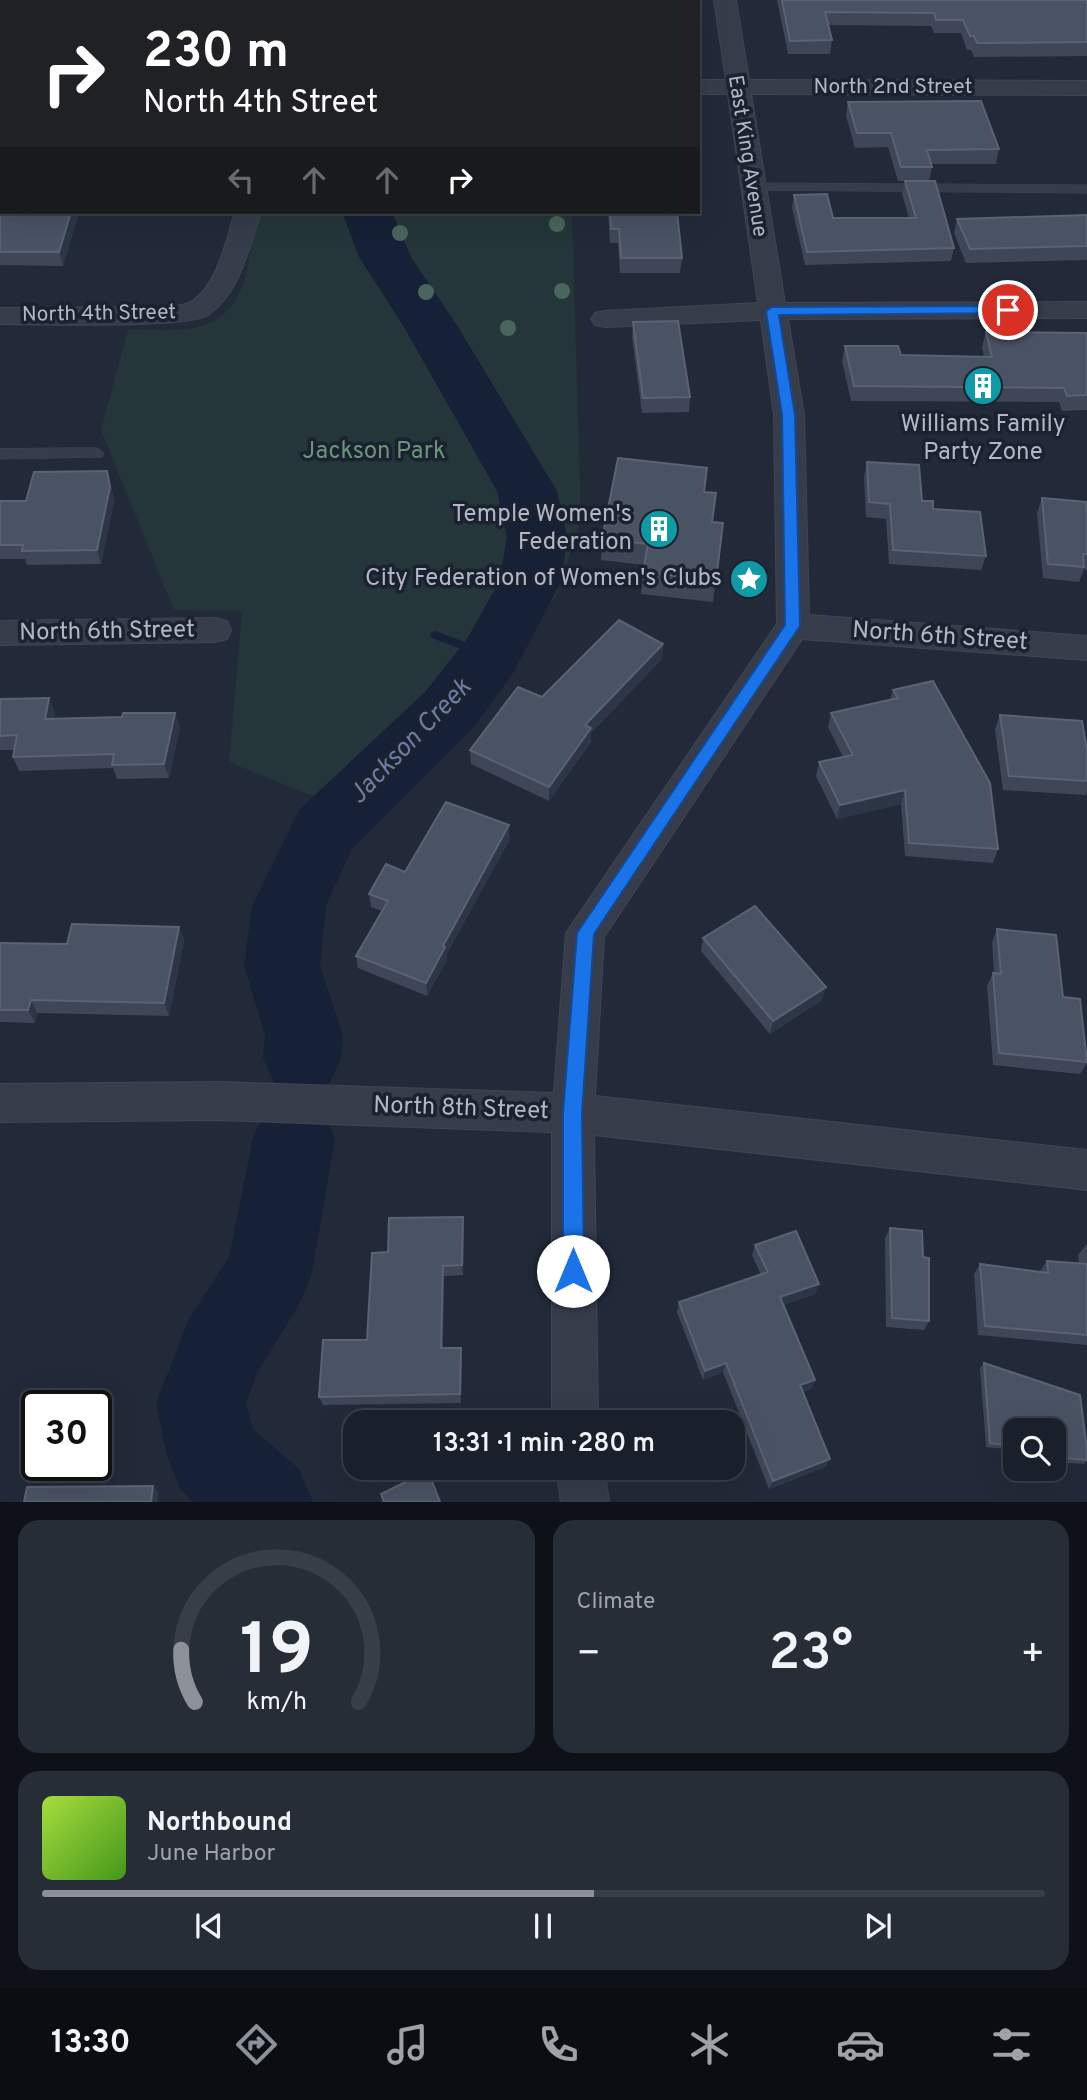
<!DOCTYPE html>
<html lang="en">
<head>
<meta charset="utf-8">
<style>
	:root { --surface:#1a202b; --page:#272d37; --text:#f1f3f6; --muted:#9fa3a9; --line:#383e47; --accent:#8c9099 }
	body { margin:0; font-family:Overpass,sans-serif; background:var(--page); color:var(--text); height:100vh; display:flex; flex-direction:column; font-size:26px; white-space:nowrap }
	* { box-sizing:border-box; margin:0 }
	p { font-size:23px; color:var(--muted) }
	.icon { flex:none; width:38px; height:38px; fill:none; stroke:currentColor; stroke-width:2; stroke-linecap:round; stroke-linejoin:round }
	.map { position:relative; height:1502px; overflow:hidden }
	.side { display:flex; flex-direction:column; gap:18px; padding:18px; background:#0e1218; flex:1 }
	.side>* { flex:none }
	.guide { position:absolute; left:0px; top:0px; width:700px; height:214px; box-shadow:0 7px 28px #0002,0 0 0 2px var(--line); background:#202124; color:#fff; overflow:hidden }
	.controls { position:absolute; left:1003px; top:1418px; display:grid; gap:14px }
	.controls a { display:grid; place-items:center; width:63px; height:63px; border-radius:14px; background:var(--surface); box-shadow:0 7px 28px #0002,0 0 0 2px var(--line); font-size:35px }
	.speed { position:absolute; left:21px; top:1390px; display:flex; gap:14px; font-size:35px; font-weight:700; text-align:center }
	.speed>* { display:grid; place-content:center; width:91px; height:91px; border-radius:50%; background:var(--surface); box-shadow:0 7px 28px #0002,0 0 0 2px var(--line); line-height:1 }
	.speed .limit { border:4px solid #111; border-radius:10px; background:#fff; color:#111 }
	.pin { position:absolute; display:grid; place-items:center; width:60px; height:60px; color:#fff; margin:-30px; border:4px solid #fff; border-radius:50%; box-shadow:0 2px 7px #0007 }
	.me { position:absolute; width:77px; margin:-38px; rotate:0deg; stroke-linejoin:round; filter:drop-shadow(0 0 5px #0008) }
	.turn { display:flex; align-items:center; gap:24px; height:147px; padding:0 28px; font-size:32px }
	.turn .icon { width:91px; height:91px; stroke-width:2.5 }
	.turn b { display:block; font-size:49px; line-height:60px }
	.lanes { display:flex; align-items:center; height:66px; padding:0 28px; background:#0003; justify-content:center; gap:35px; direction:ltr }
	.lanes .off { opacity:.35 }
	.big { font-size:52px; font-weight:600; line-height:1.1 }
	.side .tile { flex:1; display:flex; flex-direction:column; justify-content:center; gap:10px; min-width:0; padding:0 24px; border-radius:21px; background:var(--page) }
	.side .dial { align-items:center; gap:0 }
	.dial svg { height:182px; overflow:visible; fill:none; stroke:var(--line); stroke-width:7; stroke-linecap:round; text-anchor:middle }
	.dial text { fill:var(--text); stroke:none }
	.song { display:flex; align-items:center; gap:21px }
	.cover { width:84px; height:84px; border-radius:10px; background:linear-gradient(135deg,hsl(80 70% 55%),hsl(100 70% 35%)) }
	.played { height:7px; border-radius:4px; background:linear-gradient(90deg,var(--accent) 55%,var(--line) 55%) }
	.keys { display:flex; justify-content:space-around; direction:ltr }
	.heat { display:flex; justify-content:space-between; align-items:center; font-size:38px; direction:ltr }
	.side .tiles { flex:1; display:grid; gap:18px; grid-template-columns:1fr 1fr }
	.tile:last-child { grid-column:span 2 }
	.trip { position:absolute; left:343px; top:1410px; width:402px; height:70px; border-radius:21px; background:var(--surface); box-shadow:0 7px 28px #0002,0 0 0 2px var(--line); font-weight:600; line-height:70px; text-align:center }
	.dock { display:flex; height:112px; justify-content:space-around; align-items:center; background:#0a0d11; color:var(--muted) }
	.dock .icon { width:49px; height:49px }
	.dock .active { color:var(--accent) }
	.dock b { font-size:32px; color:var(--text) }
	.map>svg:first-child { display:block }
	.green { fill:#24363a }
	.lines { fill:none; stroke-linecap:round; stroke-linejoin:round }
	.stream { fill:#162036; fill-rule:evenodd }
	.river { fill:#162036; fill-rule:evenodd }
	.lane-casing { stroke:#3f4553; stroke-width:1 }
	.street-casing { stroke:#3f4553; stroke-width:2 }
	.lane { fill:#363c4a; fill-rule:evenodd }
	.street { fill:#363c4a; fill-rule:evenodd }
	.tree { fill:#49655c }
	.wall { fill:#3e4658 }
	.shaded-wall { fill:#2d3647 }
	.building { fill:#4a5364; stroke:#5a6273; stroke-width:2 }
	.route { fill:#1a73e8; stroke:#114b97; stroke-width:2 }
	.labels { text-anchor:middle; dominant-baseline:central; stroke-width:7; stroke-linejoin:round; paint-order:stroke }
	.far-street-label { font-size:21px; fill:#b1b7c6; stroke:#1b212e }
	.poi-label { font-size:24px; fill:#b1b7c6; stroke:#1b212e; text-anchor:end }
	.park-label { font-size:24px; fill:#699678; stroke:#1b212e }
	.street-label { font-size:24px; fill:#b1b7c6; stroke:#1b212e }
	.water-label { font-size:26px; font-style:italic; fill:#6b7ea4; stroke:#1b212e }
</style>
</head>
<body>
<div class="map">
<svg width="1087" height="1502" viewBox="0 0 1087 1502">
	<rect width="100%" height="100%" fill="#222a39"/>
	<g class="green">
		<polygon points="249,0 545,0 249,2"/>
		<path d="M254 212H572L581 521 556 596 357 814 229 762 242 611 174 610 101 430 128 330C149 329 174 332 194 328 251 316 249 258 254 212Z"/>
	</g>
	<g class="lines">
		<polygon class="stream" points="435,631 494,653 495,656 490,660 432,638 430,635 432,632"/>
		<g class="river">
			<polygon points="304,0 346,0 303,2"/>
			<polygon points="342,212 392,212 411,257 458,327 557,491 567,537 561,582 513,673 473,728 351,850 326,906 320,965 343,1035 341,1058 330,1083 302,1094 274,1083 263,1058 265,1035 244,965 252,906 299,810 425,692 467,639 499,582 507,537 497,491 404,327 359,257"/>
			<polygon points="294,1099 323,1111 335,1138 312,1273 300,1303 257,1373 246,1403 253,1429 299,1469 313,1502 194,1502 180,1489 167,1456 156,1403 189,1319 229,1257 253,1138 265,1111"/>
		</g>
		<defs>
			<g id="lane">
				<rect x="0" y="82" width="2" height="6"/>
				<polygon points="752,183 1087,185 1087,193 748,190 746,187"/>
				<polygon points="97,448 104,453 102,457 0,459 0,449"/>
			</g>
			<g id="street">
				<polygon points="714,0 736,0 749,80 1087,81 1087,95 751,94 785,303 1087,302 1087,318 788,319 804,415 809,615 1087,636 1087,660 802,639 604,937 595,1096 1087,1150 1087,1190 594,1135 598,1423 552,1423 552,1132 219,1120 0,1122 0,1084 219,1082 554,1093 566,933 777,624 774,415 761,320 605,327 595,325 591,319 595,313 605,311 758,303 728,94 698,94 698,80 726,80"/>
				<path d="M235 212H261C249 247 240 293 208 315 188 329 34 324 0 324V308L163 307C171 306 184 306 191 302 218 285 226 240 235 212Z"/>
				<polygon points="215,618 227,621 231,630 227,639 215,642 0,645 0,621"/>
				<polygon points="556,1468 604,1468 609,1502 561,1502"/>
			</g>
		</defs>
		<use href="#lane" class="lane-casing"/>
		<use href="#street" class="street-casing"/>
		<use href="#lane" class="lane"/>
		<use href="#street" class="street"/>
	</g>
	<g class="tree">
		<circle cx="557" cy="224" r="8"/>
		<circle cx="400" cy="233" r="8"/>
		<circle cx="562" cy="291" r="8"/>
		<circle cx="426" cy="292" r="8"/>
		<circle cx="508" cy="328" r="8"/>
	</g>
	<g class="wall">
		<polygon points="0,0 97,0 96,2 2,2 2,55 0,55"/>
		<polygon points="777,0 1087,0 1087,56 974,57 971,50 967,50 961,33 934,33 931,26 828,25 832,40 830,54 788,54"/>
		<polygon points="848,102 999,149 996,164 931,164 932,167 929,181 954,248 951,261 805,265 792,208 794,195 833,218 909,218 902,194 905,181 898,181 888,147 855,148 846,116"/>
		<polygon points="0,104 2,212 79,212 63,266 0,265"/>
		<polygon points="608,212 677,212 682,258 680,273 620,273 618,243 610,243"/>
		<polygon points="1087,215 1087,260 966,263 954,233 957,219"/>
		<polygon points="633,322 690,397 689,412 642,413 632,337"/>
		<polygon points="986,332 1087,333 1087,410 1062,411 1059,402 851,401 842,361 845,346 901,355 984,357 982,347"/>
		<polygon points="867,462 933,509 986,556 981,570 889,564 886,519 866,517 864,477"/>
		<polygon points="107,471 111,485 114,502 101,564 27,565 25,559 0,559 0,501 26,501"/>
		<polygon points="704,492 712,522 723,523 713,602 641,594 644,565 601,560 602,539"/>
		<polygon points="1042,498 1087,513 1087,570 1084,569 1079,582 1043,578 1037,513"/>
		<polygon points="663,644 662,659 591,733 591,742 549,801 471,764 470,750 542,697"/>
		<polygon points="893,690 998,849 993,863 905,856 901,804 837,819 816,776 819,762 843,757 828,727 831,713 890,700"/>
		<polygon points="0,699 55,712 54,719 180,727 169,778 117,779 113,768 19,771 13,757 14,750 0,750"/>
		<polygon points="1000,715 1087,750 1087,792 1086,795 1003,790 995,730"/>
		<polygon points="510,839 446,955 447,960 427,996 358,968 356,956 382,911 371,907 369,894 405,872"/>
		<polygon points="179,927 184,940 169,1016 37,1013 35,1023 0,1022 0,943 67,944"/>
		<polygon points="997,929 1063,997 1087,1055 1087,1063 1080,1074 993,1065 987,986 993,973 994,973 992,942"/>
		<polygon points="703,938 822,1000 770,1034 701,951"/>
		<polygon points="464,1228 463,1275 444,1276 443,1348 462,1357 461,1403 323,1405 319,1397 367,1340 388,1252"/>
		<polygon points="890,1228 923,1257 929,1321 924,1330 886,1327 885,1238"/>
		<polygon points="755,1245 819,1284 815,1294 783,1305 815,1380 811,1389 802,1392 830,1459 825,1467 769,1489 723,1372 703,1380 677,1312 679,1302 761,1275 752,1255"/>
		<polygon points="1086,1245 1087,1245 1087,1345 978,1335 974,1274 980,1264 1039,1272 1047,1261 1079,1264 1078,1255"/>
		<polygon points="984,1363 1087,1449 1087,1461 1084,1464 1054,1462 1054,1430 1015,1430 1015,1450 986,1447 980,1368"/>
	</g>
	<g class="shaded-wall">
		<polygon points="71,212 79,212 63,266 59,252"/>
		<polygon points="107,471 111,485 114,502 101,564 97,550"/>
		<polygon points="663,644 662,659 591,733 591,742 549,801 549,787 585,725"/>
		<polygon points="49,698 55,712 51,733 45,719"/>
		<polygon points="175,713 180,727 169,778 164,764"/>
		<polygon points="905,790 901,804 837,819 840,805"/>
		<polygon points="509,825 510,839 446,955 447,960 427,996 426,983 443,946"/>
		<polygon points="179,927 184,940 169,1016 164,1003"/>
		<polygon points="826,987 822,1000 770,1034 773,1021"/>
		<polygon points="31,1000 37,1013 35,1023 28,1010"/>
		<polygon points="463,1217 464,1228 463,1275 462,1265"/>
		<polygon points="443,1266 444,1276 442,1357 441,1348"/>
		<polygon points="819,1284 815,1294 776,1307 780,1297"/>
		<polygon points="461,1348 462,1357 461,1403 460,1394"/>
		<polygon points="726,1363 723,1372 703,1380 705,1371"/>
		<polygon points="815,1380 811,1389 796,1394 800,1385"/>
		<polygon points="830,1459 825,1467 769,1489 773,1481"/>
		<polygon points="153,1486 159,1493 158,1502 151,1502"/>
	</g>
	<g class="building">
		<polygon points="0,0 88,0 87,2 2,2 2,41 0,41"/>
		<rect x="650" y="0" width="39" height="2"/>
		<polygon points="782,0 1087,0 1087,42 977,43 974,36 970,36 963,20 936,20 934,13 825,12 832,40 790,41"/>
		<polygon points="981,101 999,149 927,150 932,167 901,167 891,133 857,133 848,102"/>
		<polygon points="0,104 2,104 2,212 71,212 59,252 0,252"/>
		<polygon points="905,181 935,181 954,248 807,252 794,195 827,194 833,218 916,218"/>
		<polygon points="610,212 677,212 682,258 621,258 619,229 611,229"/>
		<polygon points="1087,215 1087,246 970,249 957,219"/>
		<polygon points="678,321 690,397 643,398 633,322"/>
		<polygon points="986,332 1087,333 1087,395 1067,396 1064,388 854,386 845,346 898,346 901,355 992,357"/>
		<polygon points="618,458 707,468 704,492 716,493 712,522 723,523 716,581 643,572 648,544 602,539"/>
		<polygon points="867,462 919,465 922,501 933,501 933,509 980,512 986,556 893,550 890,504 869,502"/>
		<polygon points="107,471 110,487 97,550 22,551 23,545 0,545 0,501 26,501 34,472"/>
		<polygon points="1042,498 1086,502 1087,513 1087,554 1083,554 1084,567 1048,564"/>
		<polygon points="619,620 663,644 585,725 591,728 549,787 470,750 518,687 542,697"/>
		<polygon points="933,681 990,783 998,849 909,843 905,790 840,805 819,762 853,755 831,713 898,698 893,690"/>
		<polygon points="49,698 45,719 122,717 123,713 175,713 164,764 112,765 114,754 13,757 17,735 0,736 0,699"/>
		<polygon points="1000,715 1082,721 1087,750 1087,781 1009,776"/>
		<polygon points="446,802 509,825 443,946 445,947 426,983 356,956 388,901 369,894 386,864 405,872"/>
		<polygon points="755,906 826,987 773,1021 703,938"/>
		<polygon points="72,924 179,927 164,1003 31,1000 28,1010 0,1010 0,943 67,944"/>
		<polygon points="997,929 1056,935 1063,997 1080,999 1087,1062 999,1053 993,973 1001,974"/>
		<polygon points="463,1217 462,1265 443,1266 441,1348 461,1348 460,1394 319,1397 323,1340 367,1340 372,1253 388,1252 389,1218"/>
		<polygon points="890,1228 922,1231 923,1257 929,1258 929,1321 892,1318"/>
		<polygon points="796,1231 819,1284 780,1297 815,1380 800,1385 830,1459 773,1481 726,1363 705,1371 679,1302 768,1272 755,1245"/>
		<polygon points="1047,1261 1087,1264 1087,1335 985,1326 980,1264 1048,1273"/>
		<polygon points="984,1363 1080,1395 1087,1449 1087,1460 1054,1457 1054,1430 1015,1430 1015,1446 990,1443"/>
		<polygon points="428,1471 440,1502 384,1502 381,1494"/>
		<polygon points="153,1486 151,1502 24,1502 27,1487"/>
	</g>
	<polygon class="route" points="1008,306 1015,310 1013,313 779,315 795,415 800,626 594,934 582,1113 584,1271 581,1278 573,1281 566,1278 563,1271 563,1113 577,933 785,625 782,415 766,311 772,307"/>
	<defs>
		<symbol id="building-disc" viewBox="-11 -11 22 22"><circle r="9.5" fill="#0f9aa8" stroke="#1b212e"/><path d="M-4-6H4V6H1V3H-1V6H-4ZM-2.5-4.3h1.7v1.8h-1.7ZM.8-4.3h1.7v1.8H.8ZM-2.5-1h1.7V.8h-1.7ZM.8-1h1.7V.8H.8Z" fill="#fff"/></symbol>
		<symbol id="sight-disc" viewBox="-11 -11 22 22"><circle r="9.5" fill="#0f9aa8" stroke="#1b212e"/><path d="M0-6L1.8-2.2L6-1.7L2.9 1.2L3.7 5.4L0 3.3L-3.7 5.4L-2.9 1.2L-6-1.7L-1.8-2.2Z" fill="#fff"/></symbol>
	</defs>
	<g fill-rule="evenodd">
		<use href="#building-disc" x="961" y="364" width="44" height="44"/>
		<use href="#building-disc" x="637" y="507" width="44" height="44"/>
		<use href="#sight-disc" x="727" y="557" width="44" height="44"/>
	</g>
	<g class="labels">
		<g class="far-street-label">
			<text x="893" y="87">North 2nd Street</text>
			<text transform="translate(747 156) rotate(81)">East King Avenue</text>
			<text transform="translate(99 314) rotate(-1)">North 4th Street</text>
		</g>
		<g class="poi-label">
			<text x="983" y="425" text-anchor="middle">Williams Family<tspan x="983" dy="28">Party Zone</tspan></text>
			<text x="632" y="515">Temple Women's<tspan x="632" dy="28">Federation</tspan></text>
			<text x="722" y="579">City Federation of Women's Clubs</text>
		</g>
		<g class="park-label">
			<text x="374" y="452">Jackson Park</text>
		</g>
		<g class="street-label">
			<text transform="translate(107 632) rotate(-1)">North 6th Street</text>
			<text transform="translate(940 637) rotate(4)">North 6th Street</text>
			<text transform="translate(461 1109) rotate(2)">North 8th Street</text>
		</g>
		<g class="water-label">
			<text transform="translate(411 742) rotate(-46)">Jackson Creek</text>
		</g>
	</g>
</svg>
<div class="controls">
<a><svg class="icon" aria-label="search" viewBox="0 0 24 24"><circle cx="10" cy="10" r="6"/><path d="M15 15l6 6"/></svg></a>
</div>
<div class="speed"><div class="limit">30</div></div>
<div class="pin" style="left:1008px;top:310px;background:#d93025"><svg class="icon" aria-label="arrive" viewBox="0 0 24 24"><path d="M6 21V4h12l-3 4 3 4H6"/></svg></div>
<svg class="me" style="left:573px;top:1271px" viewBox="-20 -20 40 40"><circle r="19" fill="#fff"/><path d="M0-13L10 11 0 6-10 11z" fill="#1a73e8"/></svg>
<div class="trip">13:31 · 1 min · 280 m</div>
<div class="guide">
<div class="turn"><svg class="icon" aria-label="right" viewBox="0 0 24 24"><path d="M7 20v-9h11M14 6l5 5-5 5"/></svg><div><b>230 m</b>North 4th Street</div></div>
<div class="lanes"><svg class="icon off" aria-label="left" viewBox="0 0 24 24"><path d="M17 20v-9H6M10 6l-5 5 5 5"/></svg><svg class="icon off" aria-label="ahead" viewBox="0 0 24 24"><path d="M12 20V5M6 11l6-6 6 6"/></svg><svg class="icon off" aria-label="ahead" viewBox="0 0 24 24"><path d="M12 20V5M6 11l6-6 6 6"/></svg><svg class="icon" aria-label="right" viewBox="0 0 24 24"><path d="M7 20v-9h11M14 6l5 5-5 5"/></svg></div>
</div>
</div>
<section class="side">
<div class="tiles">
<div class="tile dial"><svg viewBox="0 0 100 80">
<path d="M14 69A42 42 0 1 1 86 69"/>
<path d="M14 69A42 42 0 0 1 8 46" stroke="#8c9099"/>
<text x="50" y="56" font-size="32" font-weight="700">19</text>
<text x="50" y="72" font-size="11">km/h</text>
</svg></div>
<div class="tile"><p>Climate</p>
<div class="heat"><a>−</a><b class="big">23°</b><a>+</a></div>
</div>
<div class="tile">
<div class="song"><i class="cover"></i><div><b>Northbound</b><p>June Harbor</p></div></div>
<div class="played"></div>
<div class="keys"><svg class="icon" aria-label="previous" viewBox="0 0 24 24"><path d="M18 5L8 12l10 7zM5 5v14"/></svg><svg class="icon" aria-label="pause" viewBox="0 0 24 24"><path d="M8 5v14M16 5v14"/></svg><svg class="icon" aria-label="next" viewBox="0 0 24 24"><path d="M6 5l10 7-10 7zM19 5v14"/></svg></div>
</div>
</div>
</section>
<nav class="dock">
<b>13:30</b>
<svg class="icon active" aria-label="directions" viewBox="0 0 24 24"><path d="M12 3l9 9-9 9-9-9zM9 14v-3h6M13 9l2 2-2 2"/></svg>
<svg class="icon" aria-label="music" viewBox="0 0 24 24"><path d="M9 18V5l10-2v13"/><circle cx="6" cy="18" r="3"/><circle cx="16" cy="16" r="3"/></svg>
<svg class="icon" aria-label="phone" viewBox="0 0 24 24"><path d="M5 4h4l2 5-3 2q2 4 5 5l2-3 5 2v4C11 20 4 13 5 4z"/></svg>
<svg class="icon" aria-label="climate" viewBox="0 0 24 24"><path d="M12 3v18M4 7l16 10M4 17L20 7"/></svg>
<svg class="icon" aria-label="car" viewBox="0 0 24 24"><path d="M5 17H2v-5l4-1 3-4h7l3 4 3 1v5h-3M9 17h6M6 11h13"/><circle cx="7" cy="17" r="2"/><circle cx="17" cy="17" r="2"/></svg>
<svg class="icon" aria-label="filters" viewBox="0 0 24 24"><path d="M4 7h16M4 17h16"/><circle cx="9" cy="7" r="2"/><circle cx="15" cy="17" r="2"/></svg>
</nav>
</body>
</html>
